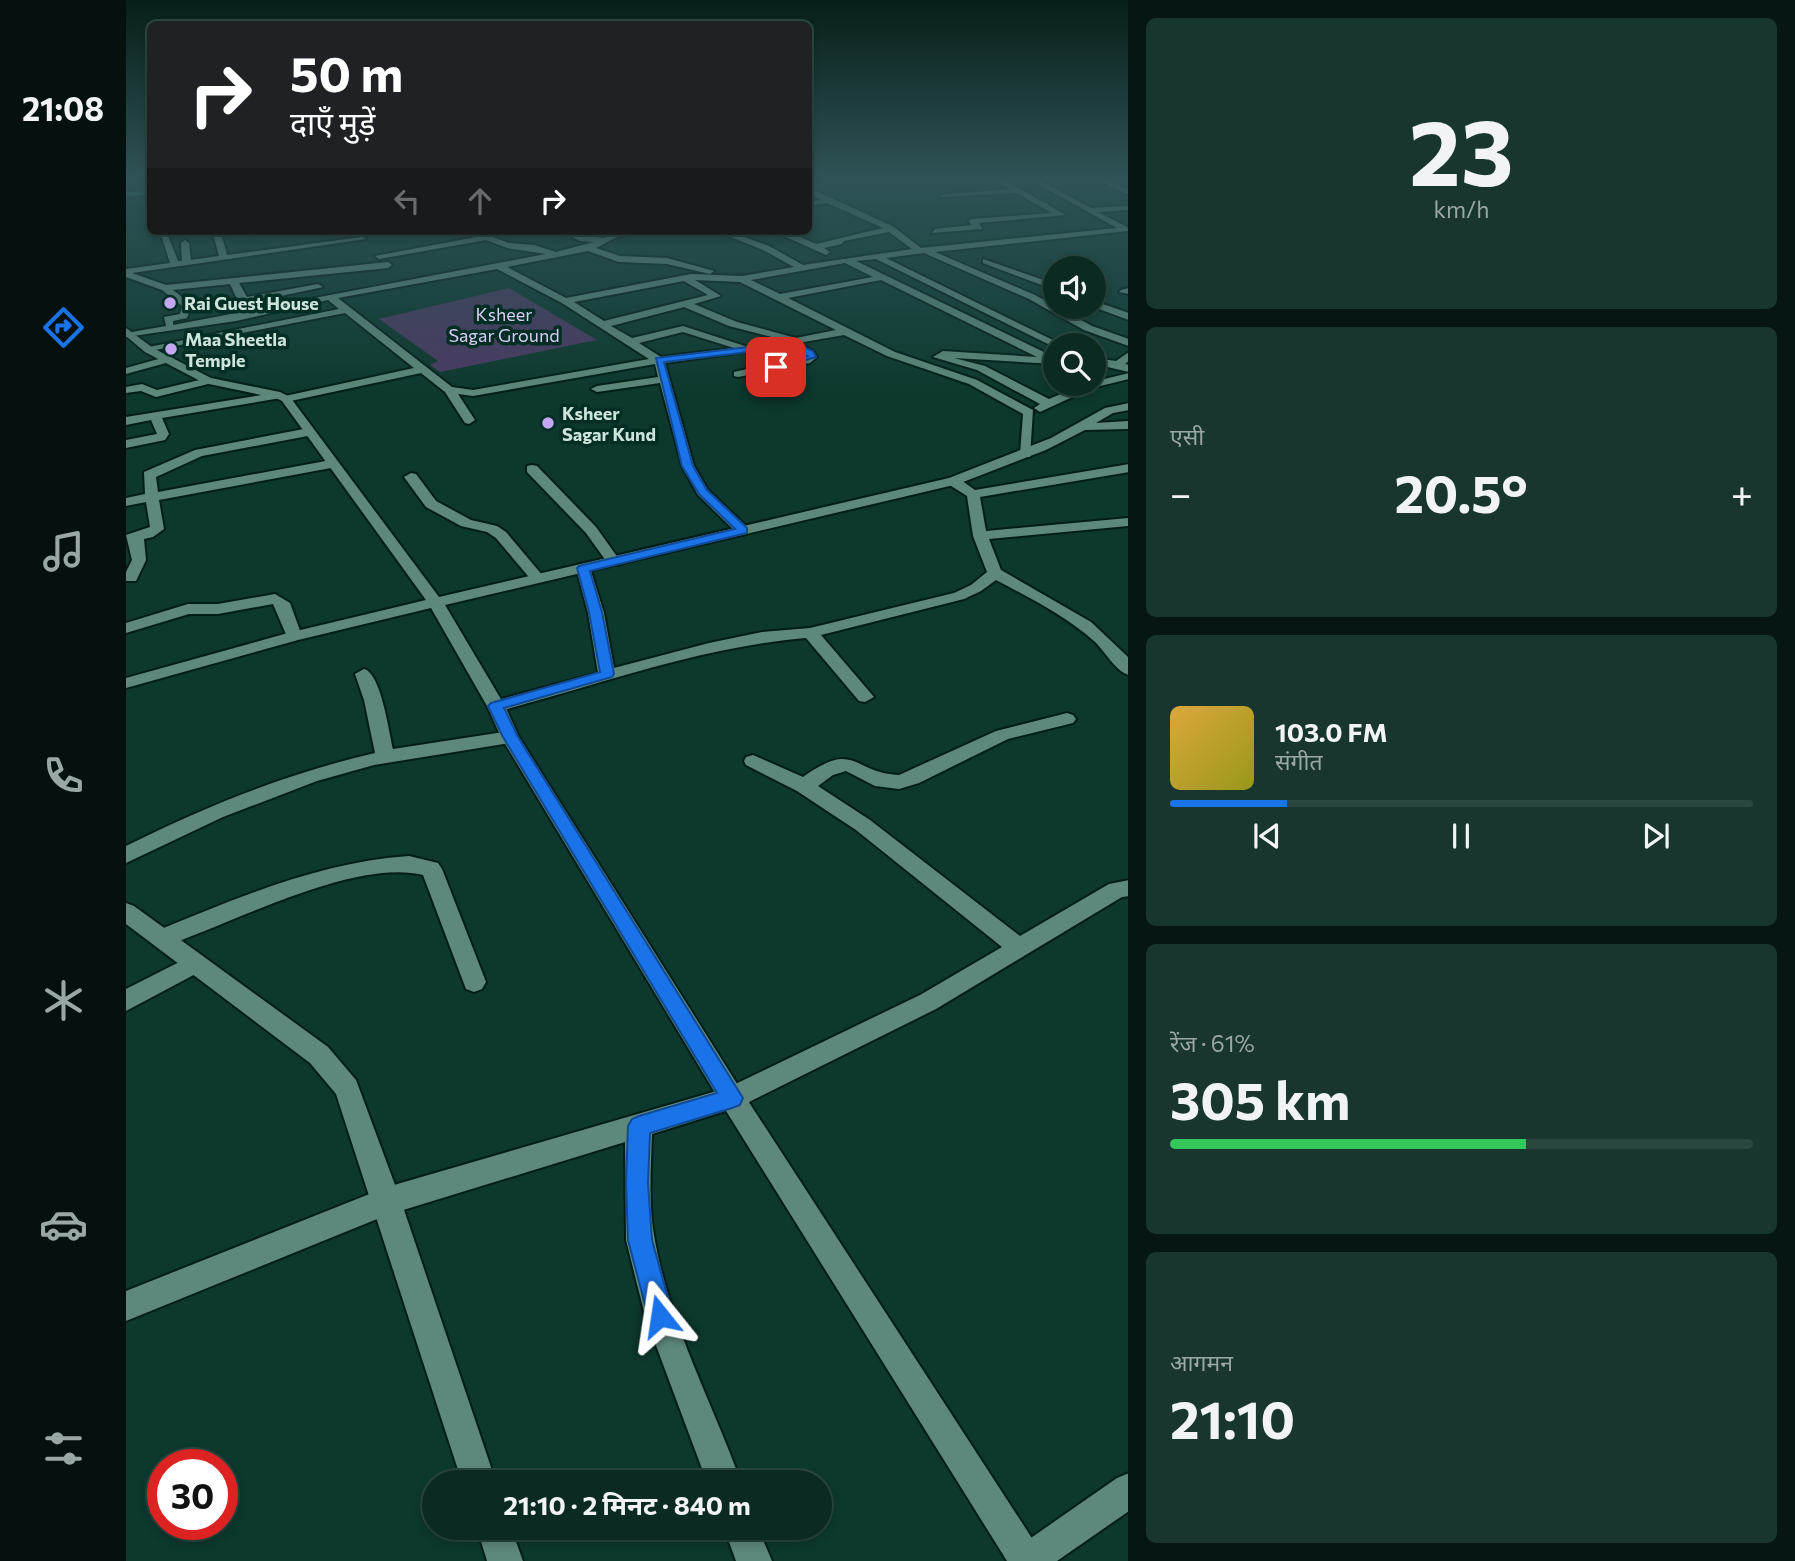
<!DOCTYPE html>
<html lang="hi">
<head>
<meta charset="utf-8">
<style>
	:root { --surface:#0a2a22; --page:#18362f; --text:#f1f3f6; --muted:#99a7a5; --line:#2a4640; --accent:#1a73e8 }
	body { margin:0; font-family:Commissioner,"Noto Sans Devanagari",sans-serif; background:var(--page); color:var(--text); height:100vh; display:flex; flex-direction:column; font-size:26px; white-space:nowrap }
	* { box-sizing:border-box; margin:0 }
	p { font-size:23px; color:var(--muted) }
	.icon { flex:none; width:38px; height:38px; fill:none; stroke:currentColor; stroke-width:2; stroke-linecap:round; stroke-linejoin:round }
	.map { position:relative; flex:1; overflow:hidden }
	.side { display:flex; flex-direction:column; gap:18px; padding:18px; background:#061713; width:667px }
	.side>* { flex:none }
	.guide { position:absolute; left:21px; top:21px; width:665px; height:214px; border-radius:10px; box-shadow:0 4px 10px #0003,0 0 0 2px var(--line); background:#202124; color:#fff; overflow:hidden }
	.buttons { position:absolute; left:917px; top:256px; display:grid; gap:14px }
	.buttons a { display:grid; place-items:center; width:63px; height:63px; border-radius:50%; background:var(--surface); box-shadow:0 4px 10px #0003,0 0 0 2px var(--line); font-size:35px }
	.speed { position:absolute; left:21px; top:1449px; display:flex; gap:14px; font-size:35px; font-weight:700; text-align:center }
	.speed>* { display:grid; place-content:center; width:91px; height:91px; border-radius:50%; background:var(--surface); box-shadow:0 4px 10px #0003,0 0 0 2px var(--line); line-height:1 }
	.speed .limit { border:10px solid #d22; background:#fff; color:#111 }
	.pin { position:absolute; display:grid; place-items:center; width:60px; height:60px; color:#fff; margin:-30px; border-radius:14px; box-shadow:0 4px 10px #0006 }
	.me { position:absolute; width:77px; margin:-38px; rotate:345deg; stroke-linejoin:round; filter:drop-shadow(0 0 5px #0008) }
	.turn { display:flex; align-items:center; gap:24px; height:147px; padding:0 28px; font-size:32px }
	.turn .icon { width:91px; height:91px; stroke-width:2.5 }
	.turn b { display:block; font-size:49px; line-height:60px }
	.lanes { display:flex; align-items:center; height:66px; padding:0 28px; background:#0003; justify-content:center; gap:35px; direction:ltr }
	.lanes .off { opacity:.35 }
	.big { font-size:52px; font-weight:700; line-height:1.1 }
	.side .tile { flex:1; display:flex; flex-direction:column; justify-content:center; gap:10px; min-width:0; padding:0 24px; border-radius:10px; background:var(--page) }
	.side .dial { align-items:center; gap:0 }
	.dial b { font-size:91px; line-height:1 }
	.song { display:flex; align-items:center; gap:21px }
	.cover { width:84px; height:84px; border-radius:10px; background:linear-gradient(135deg,hsl(40 70% 55%),hsl(60 70% 35%)) }
	.played { height:7px; border-radius:4px; background:linear-gradient(90deg,var(--accent) 20%,var(--line) 20%) }
	.keys { display:flex; justify-content:space-around; direction:ltr }
	.heat { display:flex; justify-content:space-between; align-items:center; font-size:38px; direction:ltr }
	.charge { height:10px; border-radius:5px; background:linear-gradient(90deg,#34c759 61%,var(--line) 0) }
	.trip { position:absolute; left:296px; top:1470px; width:410px; height:70px; border-radius:35px; background:var(--surface); box-shadow:0 4px 10px #0003,0 0 0 2px var(--line); font-weight:700; line-height:70px; text-align:center }
	main { display:flex; flex:1; min-height:0 }
	.menu { display:flex; flex-direction:column; width:126px; justify-content:space-around; align-items:center; background:#04110e; color:var(--muted) }
	.menu .icon { width:49px; height:49px }
	.menu .current { color:var(--accent) }
	.menu b { font-size:32px; color:var(--text) }
	.map>svg:first-child { display:block }
	.green { fill:#4a3a62 }
	.lines { fill:none; stroke-linecap:round; stroke-linejoin:round }
	.minor-casing { stroke:#001e17; stroke-width:4 }
	.tertiary-casing { stroke:#001e17; stroke-width:4 }
	.secondary-casing { stroke:#001e17; stroke-width:4 }
	.primary-casing { stroke:#001e17; stroke-width:4 }
	.minor { fill:#5e887c; fill-rule:evenodd }
	.tertiary { fill:#5e887c; fill-rule:evenodd }
	.secondary { fill:#5e887c; fill-rule:evenodd }
	.primary { fill:#369b86; fill-rule:evenodd }
	.route { fill:#1a73e8; stroke:#114b97; stroke-width:2 }
	.poi-dot { fill:#c4a7f1; stroke:#012e24; stroke-width:2.5 }
	.labels { text-anchor:middle; dominant-baseline:central; stroke-width:7; stroke-linejoin:round; paint-order:stroke }
	.far-poi-label { font-size:18px; font-weight:bold; fill:#cde3dc; stroke:#012e24; text-anchor:start }
	.far-park-label { font-size:18px; fill:#dbcdf4; stroke:#012e24 }
</style>
</head>
<body>
<main>
<nav class="menu">
<b>21:08</b>
<svg class="icon current" aria-label="directions" viewBox="0 0 24 24"><path d="M12 3l9 9-9 9-9-9zM9 14v-3h6M13 9l2 2-2 2"/></svg>
<svg class="icon" aria-label="music" viewBox="0 0 24 24"><path d="M9 18V5l10-2v13"/><circle cx="6" cy="18" r="3"/><circle cx="16" cy="16" r="3"/></svg>
<svg class="icon" aria-label="phone" viewBox="0 0 24 24"><path d="M5 4h4l2 5-3 2q2 4 5 5l2-3 5 2v4C11 20 4 13 5 4z"/></svg>
<svg class="icon" aria-label="climate" viewBox="0 0 24 24"><path d="M12 3v18M4 7l16 10M4 17L20 7"/></svg>
<svg class="icon" aria-label="car" viewBox="0 0 24 24"><path d="M5 17H2v-5l4-1 3-4h7l3 4 3 1v5h-3M9 17h6M6 11h13"/><circle cx="7" cy="17" r="2"/><circle cx="17" cy="17" r="2"/></svg>
<svg class="icon" aria-label="filters" viewBox="0 0 24 24"><path d="M4 7h16M4 17h16"/><circle cx="9" cy="7" r="2"/><circle cx="15" cy="17" r="2"/></svg>
</nav>
<div class="map">
<svg width="1003" height="1561" viewBox="0 0 1003 1561">
	<rect width="100%" height="100%" fill="#0d382e"/>
	<polygon class="green" points="383,288 471,340 314,372 304,365 312,361 253,319"/>
	<g class="lines">
		<defs>
			<g id="minor">
				<polygon points="862,176 871,176 940,215 853,223 856,229 806,233 809,229 846,225 842,221 846,219 926,213 890,193 817,197 813,195 883,189"/>
				<path d="M897 176H906L965 208 1003 206V210L972 212 1001 227 1003 231 809 252 909 295 966 326 1003 339V346L958 330 903 299 798 253 760 258 937 345H929L928 347 750 259 730 261 922 354V357L929 358 928 364 828 358 859 366 923 399 958 384 1003 373V379L966 388 914 412 908 408 914 404 851 370 807 357 817 351 911 357 755 280 662 298 769 352 851 380 907 410 904 457H896L894 454 897 414 843 384 761 356 718 335 672 343 687 351 691 357 684 363 612 377 608 376V372L680 356 660 346 539 363 568 466 582 490 622 528 624 531 617 535 612 534 572 495 556 466 534 383 471 392 465 389 471 386 532 377 529 364 347 396 332 394 349 420 343 424 339 423 319 392 295 373 160 402 155 398 36 418 43 434 39 440 0 448V440L31 434 25 420 0 425V417L154 392 159 396 288 368 219 313 19 352 18 350 23 347 213 309 202 300 110 321 0 337V333L40 326 38 317 54 314 56 306 36 290 0 277V269L44 263 34 231 41 233 52 261H56L55 243 59 240 63 243 65 260 93 256 88 237 92 235 96 237 101 255 236 237 240 239 6 273 40 285 262 262 266 265 262 268 113 283 121 297 192 284 197 287 117 304 112 301 104 284 47 290 66 305 61 318 47 321V325L420 254 381 248 360 240 253 259 249 256 361 235 383 243 408 245 430 252 468 242 454 241 434 231 477 238 501 231H519L489 238 470 248 494 256 541 258 588 271 584 274 541 264 493 262 462 251 381 267 440 298 565 274 616 276 668 267 637 250 590 231H602L643 246 677 265 786 249 763 232 718 241 716 244 698 248 704 252 700 255 651 233 661 231 690 244 757 228 701 203 682 206V202L695 200 682 192V187L768 227 795 248 991 228ZM719 263 747 277 654 294 625 280ZM371 269 436 303 523 359 347 390 326 387 212 298ZM569 280 614 282 710 330 670 338 611 322 568 304 595 296ZM558 281 582 295 478 321 448 302ZM558 307 603 326 657 340 622 347 557 326 506 338 485 326ZM557 332 608 348 535 357 513 343Z"/>
				<polygon points="963,176 973,176 1003,190 1003,195"/>
				<polygon points="857,259 929,284 929,290 857,263"/>
				<polygon points="1003,288 1003,294 993,292 995,290"/>
				<polygon points="968,301 1003,313 1003,320 965,306 968,306"/>
				<polygon points="1003,352 1003,361 999,364 1003,365 1003,372 968,364 968,358 990,361"/>
				<polygon points="43,356 48,359 47,361 0,374 0,368"/>
				<polygon points="82,378 88,381 86,383 30,397 15,391 0,393 0,387 16,384 31,390"/>
				<polygon points="183,428 187,429 187,435 76,456 30,477 32,492 205,460 211,464 205,468 33,500 38,529 27,537 18,539 20,560 10,581 0,581 0,572 6,560 0,535 24,527 20,502 0,506 0,498 19,494 18,472 69,450"/>
				<path d="M1003 464V472L854 497 860 531 1003 518V526L863 539 875 570 965 622 1003 658V675C990 672 978 650 968 641 938 615 904 598 870 580L855 591 838 599 695 635 748 697 739 702 733 701 680 638C574 647 472 685 370 712L361 706 364 702 472 673 462 613 450 568 452 565 457 564 464 568 478 613 488 668 583 643 636 632 684 628 828 593 845 585 861 572 847 536 841 496 822 484V478H832L849 490Z"/>
				<polygon points="406,465 411,466 470,527 495,562 493,565 483,565 460,533 401,472 401,466"/>
				<polygon points="285,473 290,474 310,501 345,520 371,526 380,532 417,576 420,579 417,582 407,582 370,538 361,532 335,526 300,507 278,477"/>
				<polygon points="149,594 164,603 176,636 174,639 162,639 147,604 92,614 63,614 0,633 0,623 62,604 92,604"/>
				<path d="M238 669C255 673 263 732 267 749L384 731 393 737 384 743 248 765 191 781 97 817 0 863V846C80 806 162 773 249 753L238 700 229 674Z"/>
				<path d="M941 713 947 715 950 719 947 723 882 739 793 783 773 789 749 786 720 771 707 775 692 786 744 820 894 936 983 884 1003 880V896L996 897 810 1009 615 1106 526 1134C525 1169 522 1206 529 1241 544 1325 586 1402 615 1482H581L519 1316 500 1240 499 1142 261 1215 0 1321V1291L261 1187 601 1088 794 995 876 947 730 830 671 791 620 765 618 761 620 757 627 755 677 777C730 739 726 773 773 775L870 731Z"/>
				<path d="M283 856 312 863 316 869 360 982 356 989 348 992 340 989 297 875C227 858 104 925 36 947L28 944 25 938 28 932C110 898 194 862 283 856Z"/>
				<polygon points="69,954 77,956 80,963 77,970 0,1011 0,989"/>
				<polygon points="1003,1473 1003,1511 931,1561 883,1561 889,1549 991,1478"/>
				<polygon points="598,1528 632,1528 646,1561 610,1561"/>
			</g>
			<polygon id="tertiary" points="0,328 27,348 85,378 154,392 164,397 313,597 823,478 925,438 979,408 1003,403 1003,410 987,413 970,423 1003,421 1003,429 959,430 920,450 832,484 319,605 379,706 393,737 615,1090 913,1549 919,1561 881,1561 597,1106 375,737 361,706 305,608 172,640 0,688 0,678 162,633 300,600 156,401 150,398 78,383 19,352 0,336"/>
			<g id="secondary">
				<polygon points="0,903 8,906 202,1047 230,1080 275,1201 370,1482 336,1482 210,1094 184,1063 0,924"/>
				<polygon points="351,1528 385,1528 397,1561 361,1561"/>
			</g>
			<polygon id="primary" points="24,191 24,195 0,196 0,192"/>
		</defs>
		<use href="#minor" class="minor-casing"/>
		<use href="#tertiary" class="tertiary-casing"/>
		<use href="#secondary" class="secondary-casing"/>
		<use href="#primary" class="primary-casing"/>
		<use href="#minor" class="minor"/>
		<use href="#tertiary" class="tertiary"/>
		<use href="#secondary" class="secondary"/>
		<use href="#primary" class="primary"/>
	</g>
	<linearGradient id="sky" x2="0" y2="1"><stop stop-color="#071f19"/><stop offset="0.45" stop-color="#2f5357"/><stop offset="1" stop-color="#2f5357" stop-opacity="0"/></linearGradient>
	<rect width="1003" height="395" fill="url(#sky)"/>
	<polygon class="route" points="661,340 687,351 690,357 647,369 647,365 681,356 660,345 622,352 538,362 567,466 581,490 621,528 621,533 464,571 476,612 488,674 486,677 378,708 392,737 617,1098 614,1105 606,1108 524,1133 522,1183 526,1240 547,1316 543,1325 534,1328 526,1325 522,1316 502,1240 500,1183 502,1126 506,1119 513,1116 591,1093 377,737 362,706 365,703 474,672 463,612 451,568 453,566 609,529 573,494 556,466 530,358 622,347"/>
	<g class="poi-dot">
		<circle cx="44" cy="303" r="7"/>
		<circle cx="45" cy="349" r="7"/>
		<circle cx="422" cy="423" r="7"/>
	</g>
	<g class="labels">
		<g class="far-poi-label">
			<text x="58" y="303">Rai Guest House</text>
			<text x="59" y="339">Maa Sheetla<tspan x="59" dy="21">Temple</tspan></text>
			<text x="436" y="413">Ksheer<tspan x="436" dy="21">Sagar Kund</tspan></text>
		</g>
		<g class="far-park-label">
			<text x="378" y="314">Ksheer<tspan x="378" dy="21">Sagar Ground</tspan></text>
		</g>
	</g>
</svg>
<div class="buttons">
<a><svg class="icon" aria-label="sound" viewBox="0 0 24 24"><path d="M4 9h4l5-4v14l-5-4H4zM17 9q2 3 0 6"/></svg></a>
<a><svg class="icon" aria-label="search" viewBox="0 0 24 24"><circle cx="10" cy="10" r="6"/><path d="M15 15l6 6"/></svg></a>
</div>
<div class="speed"><div class="limit">30</div></div>
<div class="pin" style="left:650px;top:367px;background:#d93025"><svg class="icon" aria-label="arrive" viewBox="0 0 24 24"><path d="M6 21V4h12l-3 4 3 4H6"/></svg></div>
<svg class="me" style="left:534px;top:1316px" viewBox="-20 -20 40 40"><path d="M0-17L14 15 0 8-14 15z" fill="#1a73e8" stroke="#fff" stroke-width="4"/></svg>
<div class="trip">21:10 · 2 मिनट · 840 m</div>
<div class="guide">
<div class="turn"><svg class="icon" aria-label="right" viewBox="0 0 24 24"><path d="M7 20v-9h11M14 6l5 5-5 5"/></svg><div><b>50 m</b>दाएँ मुड़ें</div></div>
<div class="lanes"><svg class="icon off" aria-label="left" viewBox="0 0 24 24"><path d="M17 20v-9H6M10 6l-5 5 5 5"/></svg><svg class="icon off" aria-label="ahead" viewBox="0 0 24 24"><path d="M12 20V5M6 11l6-6 6 6"/></svg><svg class="icon" aria-label="right" viewBox="0 0 24 24"><path d="M7 20v-9h11M14 6l5 5-5 5"/></svg></div>
</div>
</div>
<section class="side">
<div class="tile dial"><b>23</b><p>km/h</p></div>
<div class="tile"><p>एसी</p>
<div class="heat"><a>−</a><b class="big">20.5°</b><a>+</a></div>
</div>
<div class="tile">
<div class="song"><i class="cover"></i><div><b>103.0 FM</b><p>संगीत</p></div></div>
<div class="played"></div>
<div class="keys"><svg class="icon" aria-label="previous" viewBox="0 0 24 24"><path d="M18 5L8 12l10 7zM5 5v14"/></svg><svg class="icon" aria-label="pause" viewBox="0 0 24 24"><path d="M8 5v14M16 5v14"/></svg><svg class="icon" aria-label="next" viewBox="0 0 24 24"><path d="M6 5l10 7-10 7zM19 5v14"/></svg></div>
</div>
<div class="tile"><p>रेंज · 61%</p><b class="big">305 km</b><div class="charge"></div></div>
<div class="tile"><p>आगमन</p><b class="big">21:10</b></div>
</section>
</main>
</body>
</html>
